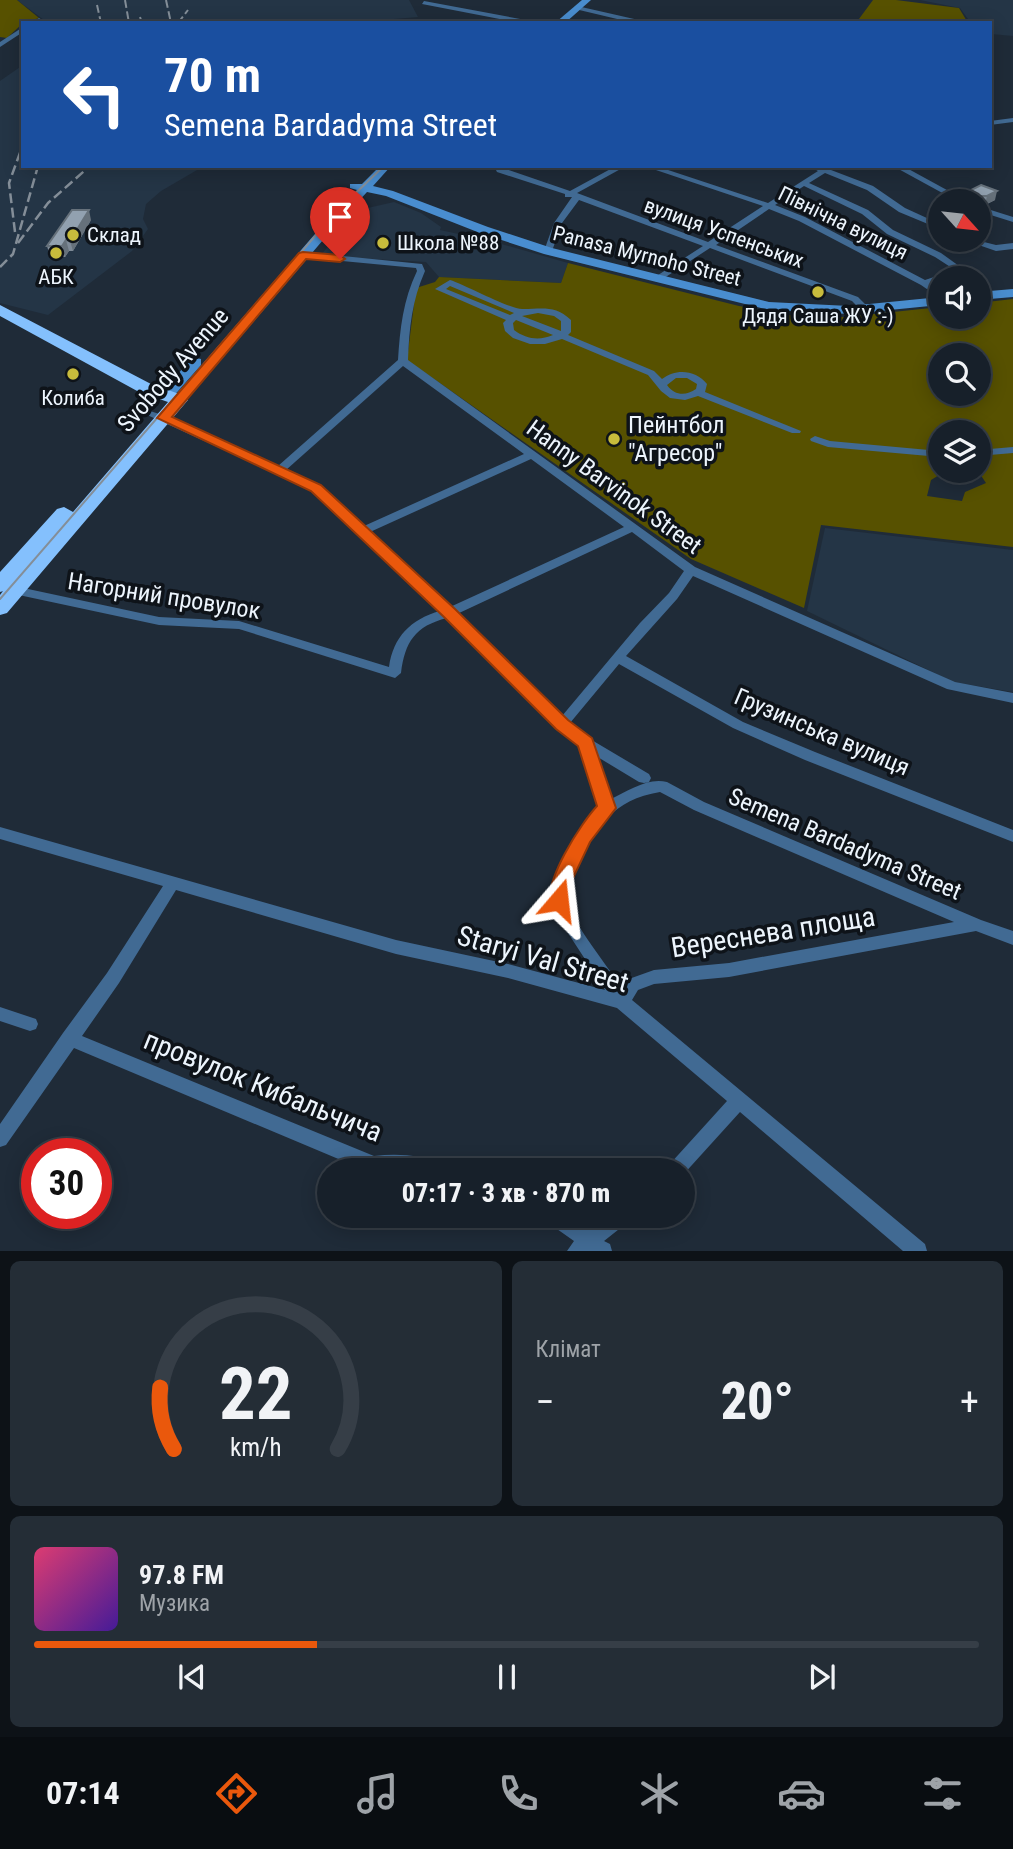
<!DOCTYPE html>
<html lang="uk">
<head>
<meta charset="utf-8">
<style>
	:root { --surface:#17202a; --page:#242d36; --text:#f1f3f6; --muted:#9ea3a8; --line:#363e47; --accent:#ea580c }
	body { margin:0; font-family:"Roboto Condensed",sans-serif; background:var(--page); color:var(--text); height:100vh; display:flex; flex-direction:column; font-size:26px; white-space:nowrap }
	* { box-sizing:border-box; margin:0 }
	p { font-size:23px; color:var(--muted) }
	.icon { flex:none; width:38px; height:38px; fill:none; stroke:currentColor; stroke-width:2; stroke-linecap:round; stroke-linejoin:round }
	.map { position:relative; height:1251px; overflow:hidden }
	.drawer { display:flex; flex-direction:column; gap:10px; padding:10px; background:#0d1217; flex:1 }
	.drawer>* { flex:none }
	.hud { position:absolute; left:21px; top:21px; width:971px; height:147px; border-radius:0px; box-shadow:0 4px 18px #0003,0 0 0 2px var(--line); background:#1a4fa0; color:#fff; overflow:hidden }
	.needle { width:46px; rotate:117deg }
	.tools { position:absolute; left:928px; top:189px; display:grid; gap:14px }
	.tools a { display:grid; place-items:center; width:63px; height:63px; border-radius:50%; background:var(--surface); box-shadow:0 4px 18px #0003,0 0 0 2px var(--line); font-size:35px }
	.speed { position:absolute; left:21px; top:1138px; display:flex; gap:14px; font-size:35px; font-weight:700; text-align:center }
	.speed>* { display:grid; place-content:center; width:91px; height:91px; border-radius:50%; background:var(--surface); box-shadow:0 4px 18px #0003,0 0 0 2px var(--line); line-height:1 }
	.speed .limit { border:10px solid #d22; background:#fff; color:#111 }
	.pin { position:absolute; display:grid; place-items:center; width:60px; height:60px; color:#fff; margin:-72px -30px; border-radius:50% 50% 50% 0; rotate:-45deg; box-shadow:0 0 7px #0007 }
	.pin .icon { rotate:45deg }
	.me { position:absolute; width:77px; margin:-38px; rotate:17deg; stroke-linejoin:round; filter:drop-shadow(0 0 5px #0008) }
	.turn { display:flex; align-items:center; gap:24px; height:147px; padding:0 28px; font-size:32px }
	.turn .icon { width:91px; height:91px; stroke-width:2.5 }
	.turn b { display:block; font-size:49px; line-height:60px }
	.big { font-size:52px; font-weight:800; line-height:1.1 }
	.drawer .card { flex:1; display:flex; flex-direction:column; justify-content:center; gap:10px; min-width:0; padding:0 24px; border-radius:10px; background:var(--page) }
	.drawer .dial { align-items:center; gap:0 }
	.dial svg { height:182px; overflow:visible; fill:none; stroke:var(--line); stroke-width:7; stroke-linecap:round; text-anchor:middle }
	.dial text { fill:var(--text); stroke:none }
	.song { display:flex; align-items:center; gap:21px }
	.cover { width:84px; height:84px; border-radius:10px; background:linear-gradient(135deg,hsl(340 70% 55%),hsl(260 70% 35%)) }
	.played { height:7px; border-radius:4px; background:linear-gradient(90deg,var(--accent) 30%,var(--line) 30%) }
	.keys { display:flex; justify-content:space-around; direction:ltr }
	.heat { display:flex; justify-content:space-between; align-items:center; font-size:38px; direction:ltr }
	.drawer .tiles { flex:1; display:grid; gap:10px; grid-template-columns:1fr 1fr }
	.card:last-child { grid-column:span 2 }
	.trip { position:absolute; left:317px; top:1158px; width:378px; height:70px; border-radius:35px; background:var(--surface); box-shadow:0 4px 18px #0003,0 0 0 2px var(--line); font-weight:800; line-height:70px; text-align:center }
	.tabs { display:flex; height:112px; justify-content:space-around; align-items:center; background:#090d11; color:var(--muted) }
	.tabs .icon { width:49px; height:49px }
	.tabs .current { color:var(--accent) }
	.tabs b { font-size:32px; color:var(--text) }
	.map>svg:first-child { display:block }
	.built { fill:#243546 }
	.green { fill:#575100; fill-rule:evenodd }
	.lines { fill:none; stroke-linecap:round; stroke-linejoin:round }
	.street { fill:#416a93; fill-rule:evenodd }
	.secondary { fill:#498dcf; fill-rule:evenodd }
	.highway { fill:#84c0fd; fill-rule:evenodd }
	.tram { stroke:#848e98; stroke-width:2 }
	.rail-far1 { stroke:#848e98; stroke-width:2; stroke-dasharray:8 3.5; stroke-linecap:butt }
	.rail { stroke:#848e98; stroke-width:2.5; stroke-dasharray:10 4.5; stroke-linecap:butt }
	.wall { fill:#7e8a97 }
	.shaded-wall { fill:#66717b }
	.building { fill:#92a1b0; stroke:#66717b; stroke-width:2 }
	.route { fill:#ea580c; stroke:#983908; stroke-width:2 }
	.poi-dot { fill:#c7bb3c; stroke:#0e1319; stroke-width:2.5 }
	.labels { text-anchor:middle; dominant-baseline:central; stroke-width:7; stroke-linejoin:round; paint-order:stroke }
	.far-street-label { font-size:21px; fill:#edf5fd; stroke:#0e1319 }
	.far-poi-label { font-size:21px; fill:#edf5fd; stroke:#0e1319 }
	.street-label { font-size:24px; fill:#edf5fd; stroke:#0e1319 }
	.poi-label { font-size:24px; fill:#edf5fd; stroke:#0e1319; text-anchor:start }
	.near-street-label { font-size:28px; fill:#edf5fd; stroke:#0e1319 }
</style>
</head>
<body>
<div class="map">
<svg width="1013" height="1251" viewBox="0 0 1013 1251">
	<rect width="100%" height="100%" fill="#1f2b38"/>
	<g class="built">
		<polygon points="17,0 409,0 418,17 394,19 396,23 48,23"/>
		<polygon points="920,0 1013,0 1013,36 991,34 990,23 977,23 976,20 968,19 960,8"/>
		<polygon points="23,65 23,166 204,166 161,191 146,204 143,219 148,229 132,251 48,315 0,303 0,81"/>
		<polygon points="394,202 421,213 441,227 440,230 491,241 568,263 561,283 439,277 426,262 320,256 359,210"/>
		<polygon points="825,528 1013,550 1013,692 953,682 807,611"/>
	</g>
	<g class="green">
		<polygon points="0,0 17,0 39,18 23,23 7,38 0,37"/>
		<polygon points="873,0 896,0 959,8 968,23 955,23 953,19 954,23 856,23"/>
		<path d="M568 263 739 306 795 316 846 317 940 307V317H978V303L1013 299V547L821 525 804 608 691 559 407 360 416 288 435 282 439 277 561 283ZM940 355H978V394H940ZM940 432H978V471L986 483 965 492 962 501 927 496 931 480 946 471H940Z"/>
	</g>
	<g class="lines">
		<g class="street">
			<polygon points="424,1 531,21 534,23 520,23 422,4"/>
			<polygon points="577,6 643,21 646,23 634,23 575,9"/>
			<polygon points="39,18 42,20 39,23 31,23"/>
			<polygon points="23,27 23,32 0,47 0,42"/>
			<polygon points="1013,118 1013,122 990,125 990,121"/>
			<path d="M500 166H509L506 169 570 191 616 166H626L577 193 708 242 763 206 644 166H656L768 203 818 171 809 166H836L831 170 873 186 905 208 940 224V229L899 212 867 190 825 173 809 183 868 210 893 230 941 253 966 271 948 278H940V281L931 284 940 290V297L937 296 921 285 799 221 769 209 716 245 858 297 868 307V311H862L852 301 710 248 658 282 655 281V277L703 246 579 200 562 223 552 251 545 253 544 251 554 223 572 197H565V194L497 172 496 170ZM804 186 862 214 887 234 935 257 955 270 925 280 805 217 775 205Z"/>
			<polygon points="893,166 903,166 967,201 957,201"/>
			<polygon points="978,206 1013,217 1013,222 978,211"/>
			<polygon points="964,240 976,240 996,245 1013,243 1013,249 996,251"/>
			<path d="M303 252 422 264 425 271C412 300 409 329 408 360L695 567 955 682 1013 693V703L947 689 693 576 677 599 626 656 743 722 815 752 1013 830V842L805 760 733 728 619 664 570 723 590 739 649 774 651 778 649 782 644 783 639 782 596 756 611 799C628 791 648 777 667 782L704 802 981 920 1013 931V945L976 931 729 977 654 984 638 990 632 1000 925 1244 927 1251H903L740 1112 682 1176V1171H666L669 1165 727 1101 617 1008 508 978 396 954 176 890 119 983 82 1036 374 1156C399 1153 421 1155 444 1165L447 1171H367L74 1048 6 1145 0 1147V1124L63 1033 107 973 163 886 0 839V827L396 940 508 964 605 990 568 933 551 900 557 878 576 838 588 818 599 807 579 746 557 727 447 618C415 626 405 642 401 673L395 678 239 629 159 625 0 591V583L159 617 239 621 389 667C393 637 411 619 440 611L312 490 145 414 150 411 178 420 278 466 398 360C400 329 403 300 417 271L416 268 300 257 299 255ZM403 366 524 454 364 526 320 486 286 470ZM531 459 624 527 450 607 370 532ZM632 532 684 571 669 593 640 623 562 716 457 614ZM660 792 694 810 954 922 729 963 654 970 626 980 622 988C608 967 573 923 567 902 565 891 573 875 577 866 596 826 613 800 660 792Z"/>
			<path d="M450 280C466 285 511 310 523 309 543 309 555 305 571 320V332L568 335 654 371 662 379C676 368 696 370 707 384L705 392 801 431 800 433H792L698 396 685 400 670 398 661 391 648 375 562 339 545 344H530L513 338 505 331 503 323 506 320 435 289ZM450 286 514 313 510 315 446 289ZM538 313 554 316 561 321V331L522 316ZM516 320 553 335C539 341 526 339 514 330L513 323ZM676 378H687L697 384 696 389C686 396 675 396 667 385Z"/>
			<polygon points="815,436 830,441 940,451 940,457 828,447 811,441 810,439"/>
			<polygon points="1013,447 1013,453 978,456 978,450"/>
			<polygon points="0,1007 36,1019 38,1024 36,1029 30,1031 0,1021"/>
			<polygon points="544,1216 569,1216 589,1230 607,1216 631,1216 628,1222 604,1241 610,1244 612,1251 567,1251 574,1241 547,1222"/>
		</g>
		<g class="secondary">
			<polygon points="582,0 591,0 565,23 555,23"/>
			<polygon points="380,166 391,166 373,186 393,191 488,227 552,248 769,302 849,306 940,297 940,305 849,314 769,310 544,254 480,233 386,196 367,192 329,233 184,403 174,403 174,397 321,227 357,190 350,188 350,184 362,184"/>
			<polygon points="1013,289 1013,297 978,300 978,292"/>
			<polygon points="196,358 201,359 201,365 172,398 162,398 162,392 191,359"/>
		</g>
		<polygon class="highway" points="0,305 151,384 185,396 188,400 7,613 0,615 0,595 3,591 0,592 0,572 57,509 64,507 73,512 168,402 139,392 0,316"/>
		<polyline class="tram" points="0,599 336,212 384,166"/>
		<g class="rail-far1">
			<polyline points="125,0 129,23"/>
			<polyline points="166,0 171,23"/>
			<polyline points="97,5 101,23"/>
			<polyline points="140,17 142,23"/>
			<polyline points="178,23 188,10"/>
			<polyline points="20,152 23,144"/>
		</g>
		<g class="rail">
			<polyline points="15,232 9,183 21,150"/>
			<polyline points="18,243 48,203 90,166"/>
			<polyline points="0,267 13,254 38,166"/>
		</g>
	</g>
	<g class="wall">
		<polygon points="981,185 995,200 985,205 978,205 978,201 969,201 971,190"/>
		<polygon points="91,220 73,251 69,251 65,257 50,256 47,246"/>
	</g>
	<g class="shaded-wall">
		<polygon points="997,191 995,200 985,205 987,196"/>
		<polygon points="89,210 91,220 73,251 70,241"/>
		<polygon points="66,240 69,251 65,257 62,246"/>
	</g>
	<g class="building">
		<polygon points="981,185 997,191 987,196 978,196 971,194 971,190"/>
		<polygon points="72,210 89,210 70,241 66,240 62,246 47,246"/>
	</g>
	<path class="route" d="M303 252 340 255 345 259 340 262 306 259 172 417 321 485 455 609 568 720 592 738 616 808 590 842 573 878 566 906 559 908 552 906C541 884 582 822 597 806L578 746 556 729 444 617 311 491 157 418 299 253Z"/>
	<g class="poi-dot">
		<circle cx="73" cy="235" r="7"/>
		<circle cx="383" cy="243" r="7"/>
		<circle cx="56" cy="253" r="7"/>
		<circle cx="818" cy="292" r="7"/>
		<circle cx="73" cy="374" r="7"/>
		<circle cx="614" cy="439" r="7"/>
	</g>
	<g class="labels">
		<g class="far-street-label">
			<text transform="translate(843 223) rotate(26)">Північна вулиця</text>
			<text transform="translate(724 233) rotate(20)">вулиця Успенських</text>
			<text transform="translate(647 256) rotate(14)">Panasa Myrnoho Street</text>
		</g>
		<g class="far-poi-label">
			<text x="87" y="235" text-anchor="start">Склад</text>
			<text x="397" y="243" text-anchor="start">Школа №88</text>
			<text x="56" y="277">АБК</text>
			<text x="818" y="316">Дядя Саша ЖУ :-)</text>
			<text x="73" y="398">Колиба</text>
		</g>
		<g class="street-label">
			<text transform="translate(173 370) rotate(-49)">Svobody Avenue</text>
			<text transform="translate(614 487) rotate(36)">Hanny Barvinok Street</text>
			<text transform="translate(164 596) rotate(9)">Нагорний провулок</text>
			<text transform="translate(822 732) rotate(23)">Грузинська вулиця</text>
			<text transform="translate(845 844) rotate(23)">Semena Bardadyma Street</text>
		</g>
		<g class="poi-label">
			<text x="628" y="425">Пейнтбол<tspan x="628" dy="28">"Агресор"</tspan></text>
		</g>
		<g class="near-street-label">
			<text transform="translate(773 932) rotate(-9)">Вереснева площа</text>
			<text transform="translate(543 959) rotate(16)">Staryi Val Street</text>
			<text transform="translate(263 1086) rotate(22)">провулок Кибальчича</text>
		</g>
	</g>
</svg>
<div class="tools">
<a><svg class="needle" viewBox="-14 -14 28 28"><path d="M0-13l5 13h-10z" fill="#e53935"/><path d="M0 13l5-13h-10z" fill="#9ea3a8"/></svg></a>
<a><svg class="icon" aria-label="sound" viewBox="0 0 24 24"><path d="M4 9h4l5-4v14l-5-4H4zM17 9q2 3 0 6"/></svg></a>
<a><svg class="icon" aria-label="search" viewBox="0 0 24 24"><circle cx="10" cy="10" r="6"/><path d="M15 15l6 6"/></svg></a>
<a><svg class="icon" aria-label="layers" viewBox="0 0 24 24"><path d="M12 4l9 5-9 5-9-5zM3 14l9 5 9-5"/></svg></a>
</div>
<div class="speed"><div class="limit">30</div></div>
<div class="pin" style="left:340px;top:259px;background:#d93025"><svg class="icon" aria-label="arrive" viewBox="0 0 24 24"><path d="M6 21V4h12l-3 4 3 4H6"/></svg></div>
<svg class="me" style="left:559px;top:900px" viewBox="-20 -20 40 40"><path d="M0-17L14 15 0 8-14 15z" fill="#ea580c" stroke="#fff" stroke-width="4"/></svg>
<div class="trip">07:17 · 3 хв · 870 m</div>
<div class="hud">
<div class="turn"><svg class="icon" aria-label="left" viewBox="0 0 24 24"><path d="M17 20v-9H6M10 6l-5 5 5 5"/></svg><div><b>70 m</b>Semena Bardadyma Street</div></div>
</div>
</div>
<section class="drawer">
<div class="tiles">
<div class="card dial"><svg viewBox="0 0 100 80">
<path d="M14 69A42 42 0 1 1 86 69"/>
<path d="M14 69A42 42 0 0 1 8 42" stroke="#ea580c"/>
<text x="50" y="56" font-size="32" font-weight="700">22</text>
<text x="50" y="72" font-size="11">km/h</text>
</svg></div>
<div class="card"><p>Клімат</p>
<div class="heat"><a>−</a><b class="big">20°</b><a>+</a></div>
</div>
<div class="card">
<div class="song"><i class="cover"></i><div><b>97.8 FM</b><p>Музика</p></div></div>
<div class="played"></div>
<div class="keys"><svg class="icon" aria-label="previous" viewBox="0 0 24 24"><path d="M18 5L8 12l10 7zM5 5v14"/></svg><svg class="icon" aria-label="pause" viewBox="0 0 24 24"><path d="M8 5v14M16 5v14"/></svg><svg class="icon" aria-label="next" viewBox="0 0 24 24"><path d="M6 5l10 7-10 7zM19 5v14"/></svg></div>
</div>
</div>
</section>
<nav class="tabs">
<b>07:14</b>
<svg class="icon current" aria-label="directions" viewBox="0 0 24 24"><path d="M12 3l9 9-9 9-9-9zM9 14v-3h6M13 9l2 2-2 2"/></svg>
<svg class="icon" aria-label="music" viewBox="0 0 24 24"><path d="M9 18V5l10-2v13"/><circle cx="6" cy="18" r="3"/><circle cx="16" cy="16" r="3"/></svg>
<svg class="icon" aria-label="phone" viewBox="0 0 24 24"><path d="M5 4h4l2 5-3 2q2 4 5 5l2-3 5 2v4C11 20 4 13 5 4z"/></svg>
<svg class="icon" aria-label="climate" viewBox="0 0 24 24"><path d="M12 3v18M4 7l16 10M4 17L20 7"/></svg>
<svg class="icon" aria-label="car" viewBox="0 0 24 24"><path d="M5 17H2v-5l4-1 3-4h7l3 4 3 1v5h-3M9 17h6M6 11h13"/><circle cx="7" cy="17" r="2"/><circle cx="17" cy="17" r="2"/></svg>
<svg class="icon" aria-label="filters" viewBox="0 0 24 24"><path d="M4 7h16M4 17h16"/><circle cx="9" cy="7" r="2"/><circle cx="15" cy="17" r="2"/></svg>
</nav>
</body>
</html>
